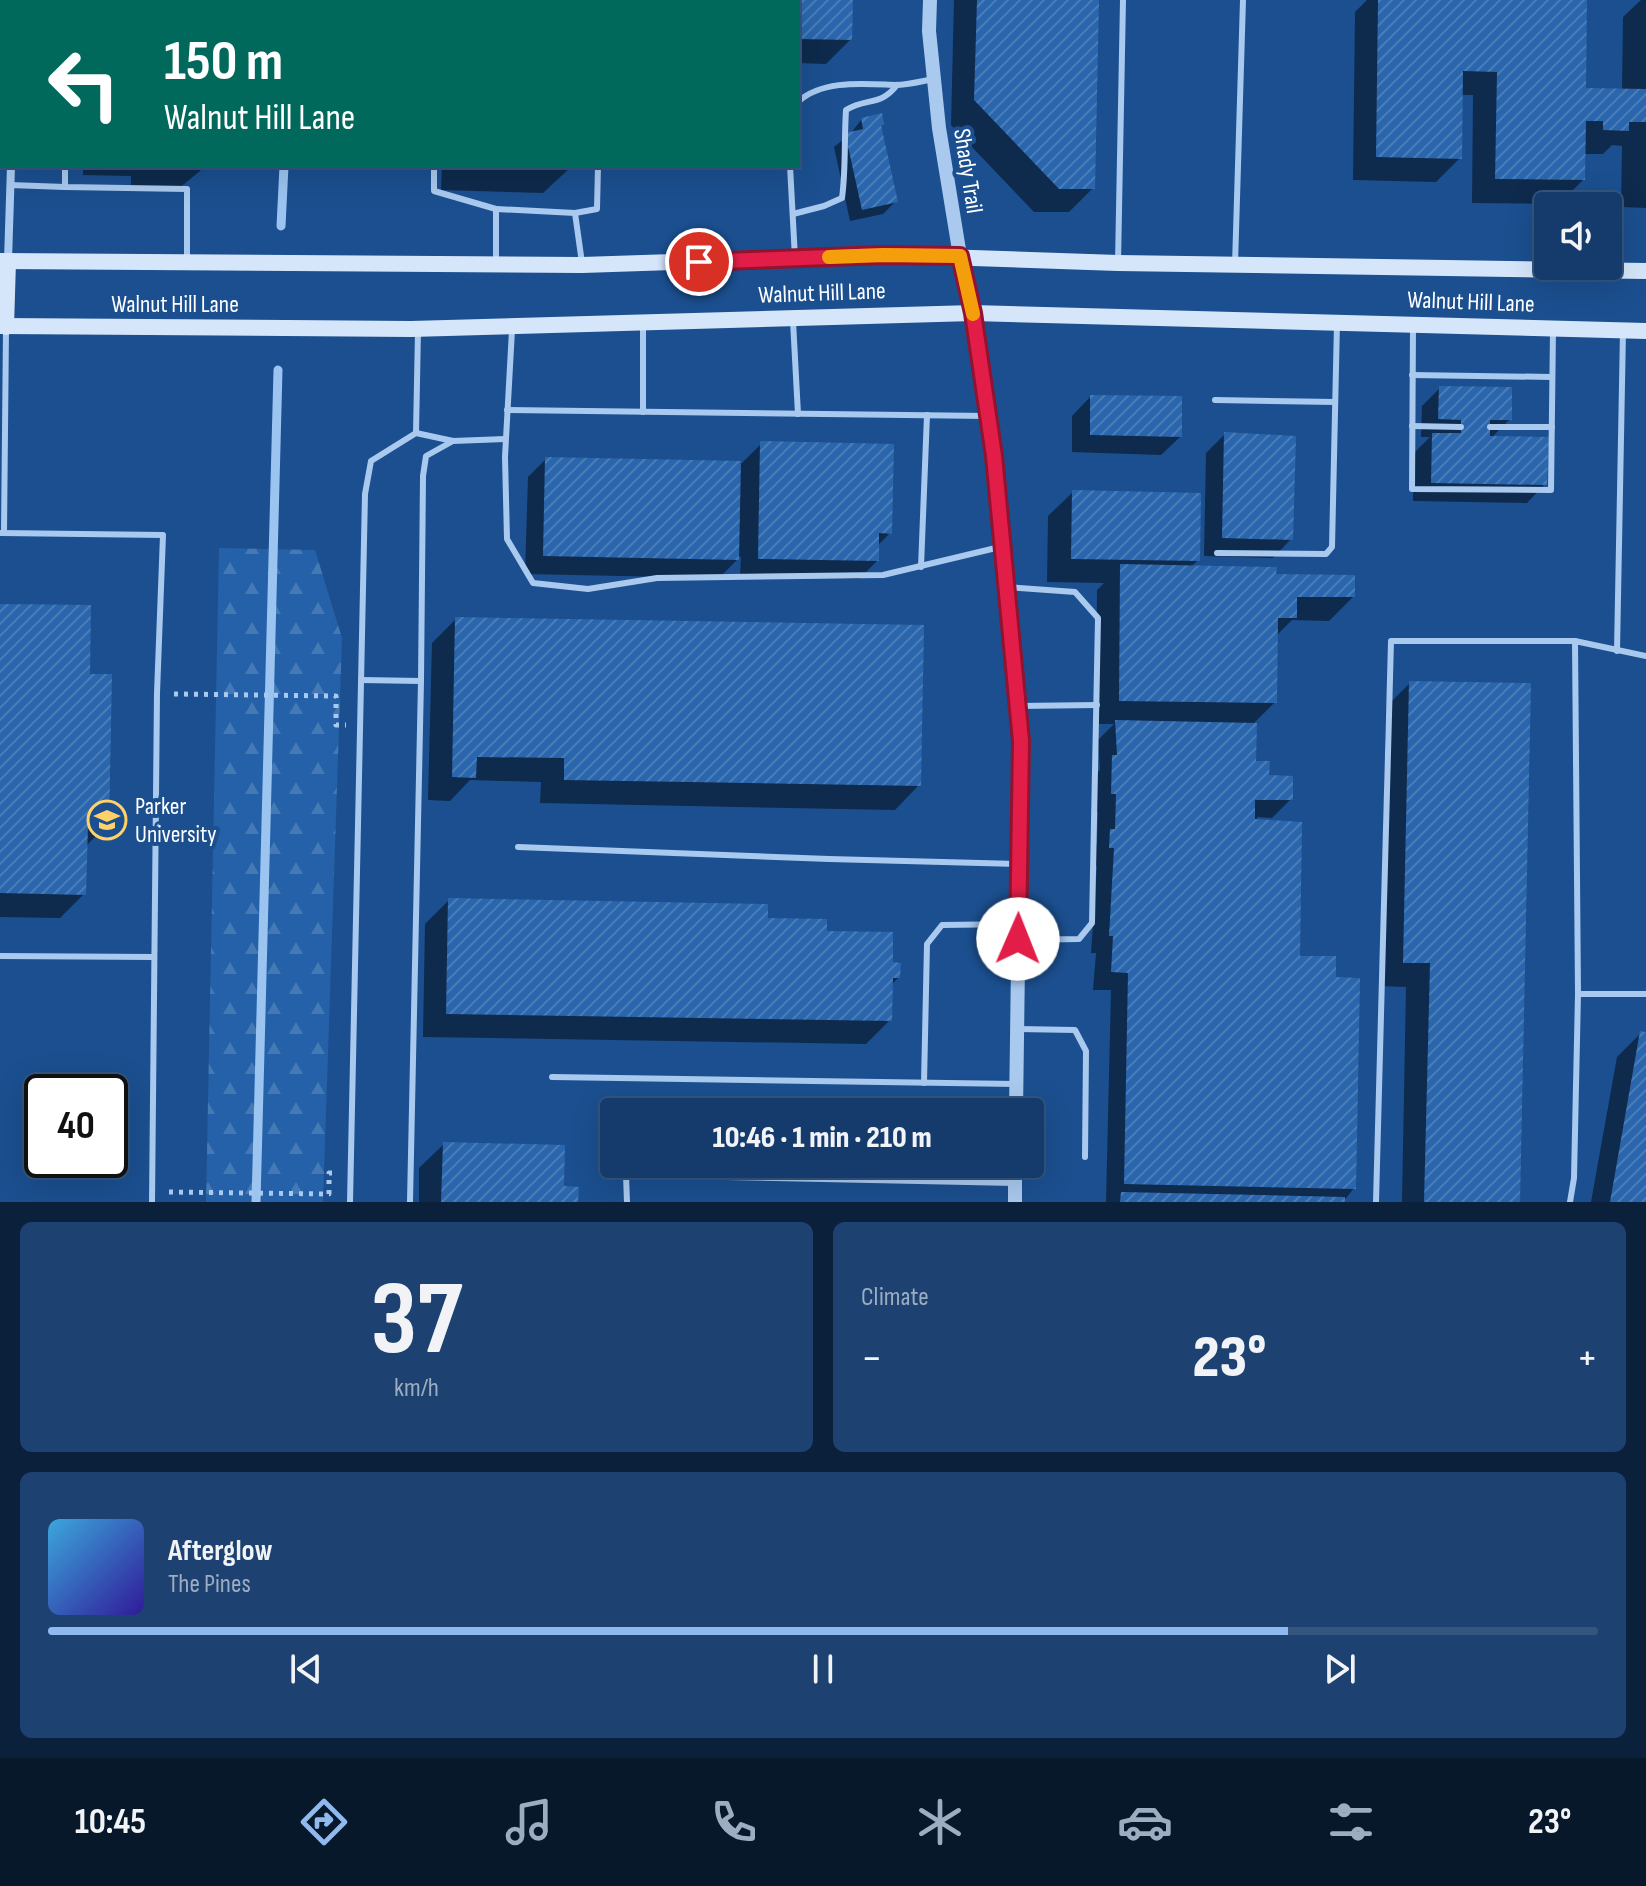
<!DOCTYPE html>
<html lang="en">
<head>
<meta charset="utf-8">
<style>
	:root { --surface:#143b6b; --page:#1d4271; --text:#f1f3f6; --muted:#9dadc1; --line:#33557e; --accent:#90b9f0 }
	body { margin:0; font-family:"Sofia Sans Condensed",sans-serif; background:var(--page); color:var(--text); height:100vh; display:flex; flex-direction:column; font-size:30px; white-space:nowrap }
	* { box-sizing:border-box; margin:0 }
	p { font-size:26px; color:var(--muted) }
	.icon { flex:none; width:44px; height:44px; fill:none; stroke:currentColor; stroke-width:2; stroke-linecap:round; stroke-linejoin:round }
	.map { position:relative; height:1202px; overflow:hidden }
	.panel { display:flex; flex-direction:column; gap:20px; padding:20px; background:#0b203b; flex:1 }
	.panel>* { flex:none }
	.top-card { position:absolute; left:0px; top:0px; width:800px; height:168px; box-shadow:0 8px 32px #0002,0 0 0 2px var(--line); background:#00695c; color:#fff; overflow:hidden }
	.fabs { position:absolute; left:1534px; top:192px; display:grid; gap:16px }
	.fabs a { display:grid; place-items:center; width:88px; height:88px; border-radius:8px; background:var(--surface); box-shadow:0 8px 32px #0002,0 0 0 2px var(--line); font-size:40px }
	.speed { position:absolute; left:24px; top:1074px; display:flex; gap:16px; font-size:40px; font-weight:700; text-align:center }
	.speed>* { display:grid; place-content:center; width:104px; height:104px; border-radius:50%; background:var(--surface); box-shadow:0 8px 32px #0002,0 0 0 2px var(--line); line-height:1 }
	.speed .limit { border:4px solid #111; border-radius:12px; background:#fff; color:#111 }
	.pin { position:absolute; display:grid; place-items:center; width:68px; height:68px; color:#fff; margin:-34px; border:4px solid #fff; border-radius:50%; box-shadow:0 2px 8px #0007 }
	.me { position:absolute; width:88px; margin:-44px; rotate:1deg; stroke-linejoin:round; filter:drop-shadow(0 0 6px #0008) }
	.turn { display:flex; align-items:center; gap:28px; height:168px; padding:0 32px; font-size:36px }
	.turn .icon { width:104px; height:104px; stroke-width:2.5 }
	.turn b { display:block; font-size:56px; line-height:68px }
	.big { font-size:60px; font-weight:800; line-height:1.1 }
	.panel .tile { flex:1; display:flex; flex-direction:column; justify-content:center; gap:12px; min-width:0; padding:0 28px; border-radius:12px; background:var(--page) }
	.panel .dial { align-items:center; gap:0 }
	.dial b { font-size:104px; line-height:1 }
	.song { display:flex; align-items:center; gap:24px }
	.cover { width:96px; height:96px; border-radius:12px; background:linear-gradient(135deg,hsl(200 70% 55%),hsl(250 70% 35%)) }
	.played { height:8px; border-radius:4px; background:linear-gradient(90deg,var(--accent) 80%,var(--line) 80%) }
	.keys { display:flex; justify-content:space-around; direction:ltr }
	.heat { display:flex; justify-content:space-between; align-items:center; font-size:44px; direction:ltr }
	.panel .tiles { flex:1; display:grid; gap:20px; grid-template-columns:1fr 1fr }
	.tile:last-child { grid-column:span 2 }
	.trip { position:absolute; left:600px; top:1098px; width:444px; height:80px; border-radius:8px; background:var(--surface); box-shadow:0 8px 32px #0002,0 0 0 2px var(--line); font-weight:800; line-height:80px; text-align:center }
	.dock { display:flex; height:128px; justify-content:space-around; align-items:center; background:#08182b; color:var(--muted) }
	.dock .icon { width:56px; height:56px }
	.dock .active { color:var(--accent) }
	.dock b { font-size:36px; color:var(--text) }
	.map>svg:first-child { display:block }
	.forest { fill:url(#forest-firs) }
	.shadow { fill:#0007 }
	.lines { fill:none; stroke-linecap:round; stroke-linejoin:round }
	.stream { stroke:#9cc4f0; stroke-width:9 }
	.building { fill:url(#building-hatch) }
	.path { stroke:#a9c9ee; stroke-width:5; stroke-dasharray:4 6; stroke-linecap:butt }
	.service { stroke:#a9c9ee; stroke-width:6 }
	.minor { stroke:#a9c9ee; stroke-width:8 }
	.tertiary { stroke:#a9c9ee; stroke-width:14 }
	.secondary { stroke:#d6e6fa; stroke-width:16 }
	.route-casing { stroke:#92132f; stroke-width:20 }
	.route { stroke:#e11d48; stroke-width:14 }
	.slow { stroke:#f59e0b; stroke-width:14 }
	.labels { text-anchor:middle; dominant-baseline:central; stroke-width:8; stroke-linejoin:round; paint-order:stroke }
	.street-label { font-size:24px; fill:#fff; stroke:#1b4f8f }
	.poi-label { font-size:24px; fill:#fff; stroke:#1b4f8f; text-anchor:start }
</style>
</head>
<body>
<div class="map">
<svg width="1646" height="1202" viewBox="0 0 1646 1202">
	<defs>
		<pattern id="forest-firs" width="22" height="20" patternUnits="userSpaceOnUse" patternTransform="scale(2)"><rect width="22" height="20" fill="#2461a8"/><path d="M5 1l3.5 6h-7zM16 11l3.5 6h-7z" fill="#4579b5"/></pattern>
		<pattern id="building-hatch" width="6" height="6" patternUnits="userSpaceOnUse" patternTransform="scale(2)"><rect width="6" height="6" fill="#2a66ad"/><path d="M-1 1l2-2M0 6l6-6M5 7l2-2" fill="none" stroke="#4a7db9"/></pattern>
	</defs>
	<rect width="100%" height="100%" fill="#1b4f8f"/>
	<polygon class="forest" points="219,548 315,550 342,638 323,1202 206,1202"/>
	<g class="shadow">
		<polygon points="86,0 222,0 86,2"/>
		<polygon points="671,0 851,0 850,40 826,64 798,63 798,2 671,2"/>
		<polygon points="954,0 1097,0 1093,188 1069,212 1034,212 951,125"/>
		<polygon points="1367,0 1585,0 1584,90 1622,90 1623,17 1641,0 1646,0 1646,208 1621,207 1622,146 1612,145 1603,154 1583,154 1583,180 1559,204 1472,203 1473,95 1461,95 1460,158 1436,182 1353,180 1355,12"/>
		<polygon points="862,119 879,127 896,201 883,214 850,221 834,147 850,134"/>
		<polygon points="83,166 206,166 178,189 131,188 131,176 83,175"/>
		<polygon points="442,166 572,166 543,193 441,190"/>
		<polygon points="1440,388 1510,419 1491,438 1545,484 1527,503 1413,501 1414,453 1430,437 1421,437 1422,406"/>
		<polygon points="1090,397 1180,437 1161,455 1072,452 1072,416"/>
		<polygon points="1225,434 1291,539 1273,558 1204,556 1206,453"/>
		<polygon points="761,444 890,533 877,546 877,561 859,579 740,576 741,556 719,578 525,574 528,477 546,459 742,463"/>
		<polygon points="1073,492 1198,560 1191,567 1274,576 1353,597 1329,621 1292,620 1276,636 1275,702 1252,725 1254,763 1291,799 1272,818 1257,817 1257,821 1298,958 1354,1188 1343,1202 1106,1202 1111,990 1093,990 1096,953 1091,953 1097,866 1091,866 1092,850 1097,844 1098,812 1093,812 1094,776 1100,770 1098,740 1114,724 1096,724 1097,590 1104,583 1047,582 1048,516"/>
		<polygon points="0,606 88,676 107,825 85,847 84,894 60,918 0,917"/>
		<polygon points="456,619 919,785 895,810 540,803 541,782 470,780 450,801 428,800 432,643"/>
		<polygon points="1410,683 1518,1202 1402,1202 1406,987 1380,986 1386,707"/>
		<polygon points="449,900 766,920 825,933 891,964 898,978 891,985 890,1020 866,1044 423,1037 425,924"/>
		<polygon points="1641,1033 1646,1034 1646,1202 1591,1202 1617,1057"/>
		<polygon points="444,1144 562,1188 576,1202 419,1202 419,1168"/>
	</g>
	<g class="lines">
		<g class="stream">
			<polyline points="291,2 291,0"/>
			<polyline points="281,226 284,166"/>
			<polyline points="256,1202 278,370"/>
		</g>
	</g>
	<g class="building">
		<polygon points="798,0 853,0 852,40 798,39"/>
		<polygon points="977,0 1099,0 1095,189 1059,189 974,100"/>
		<polygon points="1378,0 1587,0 1586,88 1646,89 1646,122 1629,122 1629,131 1603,130 1603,121 1586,121 1585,180 1495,179 1497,72 1463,71 1462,159 1376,157"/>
		<polygon points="882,113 884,124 881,125 898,202 862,210 845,133 863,129 861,118"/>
		<polygon points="1439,386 1512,387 1512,420 1490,420 1490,436 1549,437 1547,485 1431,483 1432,433 1461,433 1461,420 1438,419"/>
		<polygon points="1090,395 1182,396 1182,437 1090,435"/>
		<polygon points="1224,432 1296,436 1293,540 1222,538"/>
		<polygon points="760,441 894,444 892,534 879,533 879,561 758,559"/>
		<polygon points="545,457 741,461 739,560 543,556"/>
		<polygon points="1072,490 1201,493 1200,561 1071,559"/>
		<polygon points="1120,564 1277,567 1276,574 1355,575 1355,597 1297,597 1297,618 1278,618 1277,703 1119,701"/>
		<polygon points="0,604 91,605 90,674 112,674 109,825 88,825 86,895 0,893"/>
		<polygon points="455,617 924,625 921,786 564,780 564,758 477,757 476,778 452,777"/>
		<polygon points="1409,681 1531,683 1520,1202 1424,1202 1430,963 1403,963"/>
		<polygon points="1115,720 1257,723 1256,761 1270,761 1269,775 1293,776 1293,800 1255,800 1255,819 1302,822 1300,956 1336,956 1336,977 1360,978 1356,1189 1124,1184 1128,973 1111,972 1113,936 1109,936 1114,848 1109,848 1110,829 1115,829 1116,794 1111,794 1112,755 1117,755"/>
		<polygon points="448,898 768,904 768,918 827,919 827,931 893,932 893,962 901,963 900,978 893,978 892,1021 446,1014"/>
		<polygon points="1640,1031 1646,1032 1646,1202 1610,1202"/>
		<polygon points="443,1142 565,1145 564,1186 579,1187 578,1202 441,1202"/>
		<polygon points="1121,1192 1345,1197 1345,1202 1120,1202"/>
	</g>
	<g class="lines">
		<g class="path">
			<polyline points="174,694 336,696 336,725 346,725"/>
			<polyline points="169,1192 329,1194 329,1173 335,1173"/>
		</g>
		<g class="service">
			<polyline points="596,0 596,2"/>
			<polyline points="69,2 69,0"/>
			<polyline points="436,2 436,0"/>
			<path d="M798 102C822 79 866 84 896 85 908 85 922 81 934 79"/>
			<polyline points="65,166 65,187 187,189 187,262"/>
			<polyline points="434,166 434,191 496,209 496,264"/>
			<polyline points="790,166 795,258"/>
			<polyline points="10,185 65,187"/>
			<polyline points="496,209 575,213"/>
			<path d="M793 214 824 206 842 198C846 169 844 140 846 110 867 97 880 107 897 85"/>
			<polyline points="582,263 575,213 597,209 598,166"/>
			<polyline points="1118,263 1123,0"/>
			<polyline points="1235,265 1243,0"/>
			<polyline points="793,321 798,414"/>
			<polyline points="643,326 643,412"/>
			<polyline points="1413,328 1412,489 1551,490 1553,330"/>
			<polyline points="512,330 505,457 507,539 533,583 588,589 657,578 883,575 1000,547"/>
			<polyline points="1412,375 1552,377"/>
			<polyline points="1215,400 1335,402"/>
			<polyline points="507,410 988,416"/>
			<polyline points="1412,426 1461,427"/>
			<polyline points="1490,427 1552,427"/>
			<polyline points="416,433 453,441 505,439"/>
			<polyline points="0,533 163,535 157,693 152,1202"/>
			<polyline points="4,533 6,329"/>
			<polyline points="1217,553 1326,554 1332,547 1337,323"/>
			<polyline points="921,567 927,415"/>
			<polyline points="1007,587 1075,592 1098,618 1092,923 1079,939 1020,940"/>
			<polyline points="1617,651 1623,331"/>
			<polyline points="1646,656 1575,641 1578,994 1646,994"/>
			<polyline points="361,680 421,681"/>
			<polyline points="1018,706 1097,705"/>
			<polyline points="518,847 829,859 1019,864"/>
			<polyline points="0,956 154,957"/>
			<polyline points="1018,1029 1075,1030 1086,1051 1085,1157"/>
			<polyline points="552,1077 1016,1084"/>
			<polyline points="924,1083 927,944 942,925 1018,924"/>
			<polyline points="350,1202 365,494 371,461 416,433 418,331"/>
			<polyline points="410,1202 421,681 423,476 426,456 453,441"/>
			<polyline points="627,1202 626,1175 1015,1183"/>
			<polyline points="1376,1202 1391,641 1575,641"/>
			<polyline points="1570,1202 1574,1178 1578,994"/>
		</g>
		<g class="minor">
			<polyline points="16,2 16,0"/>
			<polyline points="8,261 11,166"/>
		</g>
		<g class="tertiary">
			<polyline points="930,0 929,31 939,128 960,256 973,313 994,456 1021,741 1016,1112"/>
			<polyline points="1015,1202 1015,1164"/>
		</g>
		<g class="secondary">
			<polyline points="0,261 582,265 884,255 1118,263 1646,271"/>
			<polyline points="0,326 411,329 973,313 1646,331"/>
			<polyline points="6,327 8,261"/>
		</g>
	</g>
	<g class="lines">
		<defs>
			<polyline id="route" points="699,262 884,255 960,256 973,313 994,456 1021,741 1018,939"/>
		</defs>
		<use href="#route" class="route-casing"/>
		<use href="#route" class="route"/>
		<polyline class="slow" points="829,257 884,255 960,256 973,314"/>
	</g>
	<defs>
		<symbol id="university-ring" viewBox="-11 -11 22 22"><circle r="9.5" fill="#1b4f8f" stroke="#ffd166" stroke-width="1.5"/><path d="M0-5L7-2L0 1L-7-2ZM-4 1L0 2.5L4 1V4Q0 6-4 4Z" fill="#ffd166"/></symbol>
	</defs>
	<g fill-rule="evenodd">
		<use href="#university-ring" x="85" y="798" width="44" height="44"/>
	</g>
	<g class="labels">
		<g class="street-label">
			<text transform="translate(968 171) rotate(81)">Shady Trail</text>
			<text transform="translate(822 293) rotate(-2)">Walnut Hill Lane</text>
			<text transform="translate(1471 302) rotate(2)">Walnut Hill Lane</text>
			<text x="175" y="304">Walnut Hill Lane</text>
		</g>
		<g class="poi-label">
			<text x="135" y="806">Parker<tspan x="135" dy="28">University</tspan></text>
		</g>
	</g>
</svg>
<div class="fabs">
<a><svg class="icon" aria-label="sound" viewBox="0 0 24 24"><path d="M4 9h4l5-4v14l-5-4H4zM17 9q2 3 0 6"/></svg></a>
</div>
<div class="speed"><div class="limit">40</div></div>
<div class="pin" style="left:699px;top:262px;background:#d93025"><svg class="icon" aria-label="arrive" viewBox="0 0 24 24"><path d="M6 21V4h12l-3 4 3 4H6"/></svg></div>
<svg class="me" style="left:1018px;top:939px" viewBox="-20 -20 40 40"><circle r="19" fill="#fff"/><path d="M0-13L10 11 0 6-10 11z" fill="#e11d48"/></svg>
<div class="trip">10:46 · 1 min · 210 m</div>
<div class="top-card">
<div class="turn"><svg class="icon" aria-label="left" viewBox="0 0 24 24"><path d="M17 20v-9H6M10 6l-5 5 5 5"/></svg><div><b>150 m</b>Walnut Hill Lane</div></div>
</div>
</div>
<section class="panel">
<div class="tiles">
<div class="tile dial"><b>37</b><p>km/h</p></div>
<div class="tile"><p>Climate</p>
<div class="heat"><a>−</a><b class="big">23°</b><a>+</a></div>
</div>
<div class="tile">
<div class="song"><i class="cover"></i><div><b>Afterglow</b><p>The Pines</p></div></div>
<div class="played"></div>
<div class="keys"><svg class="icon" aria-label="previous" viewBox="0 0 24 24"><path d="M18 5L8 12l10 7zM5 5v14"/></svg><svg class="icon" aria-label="pause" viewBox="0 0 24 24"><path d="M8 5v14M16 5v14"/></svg><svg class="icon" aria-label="next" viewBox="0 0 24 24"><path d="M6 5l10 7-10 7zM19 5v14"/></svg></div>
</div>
</div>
</section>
<nav class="dock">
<b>10:45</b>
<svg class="icon active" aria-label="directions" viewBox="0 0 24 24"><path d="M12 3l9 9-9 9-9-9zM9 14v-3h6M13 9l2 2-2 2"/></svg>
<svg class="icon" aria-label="music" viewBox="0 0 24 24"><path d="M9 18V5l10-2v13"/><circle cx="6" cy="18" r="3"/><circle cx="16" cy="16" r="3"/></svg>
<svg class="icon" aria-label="phone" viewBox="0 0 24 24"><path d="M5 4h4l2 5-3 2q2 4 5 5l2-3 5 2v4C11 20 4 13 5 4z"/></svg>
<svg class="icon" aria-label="climate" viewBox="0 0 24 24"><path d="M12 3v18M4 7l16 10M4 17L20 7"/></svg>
<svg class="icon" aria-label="car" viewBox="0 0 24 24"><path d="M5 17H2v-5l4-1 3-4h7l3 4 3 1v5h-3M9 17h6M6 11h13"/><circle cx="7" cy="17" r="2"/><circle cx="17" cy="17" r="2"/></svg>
<svg class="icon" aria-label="filters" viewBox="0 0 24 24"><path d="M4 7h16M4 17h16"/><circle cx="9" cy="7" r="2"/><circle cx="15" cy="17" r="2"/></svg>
<b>23°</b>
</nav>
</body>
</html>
